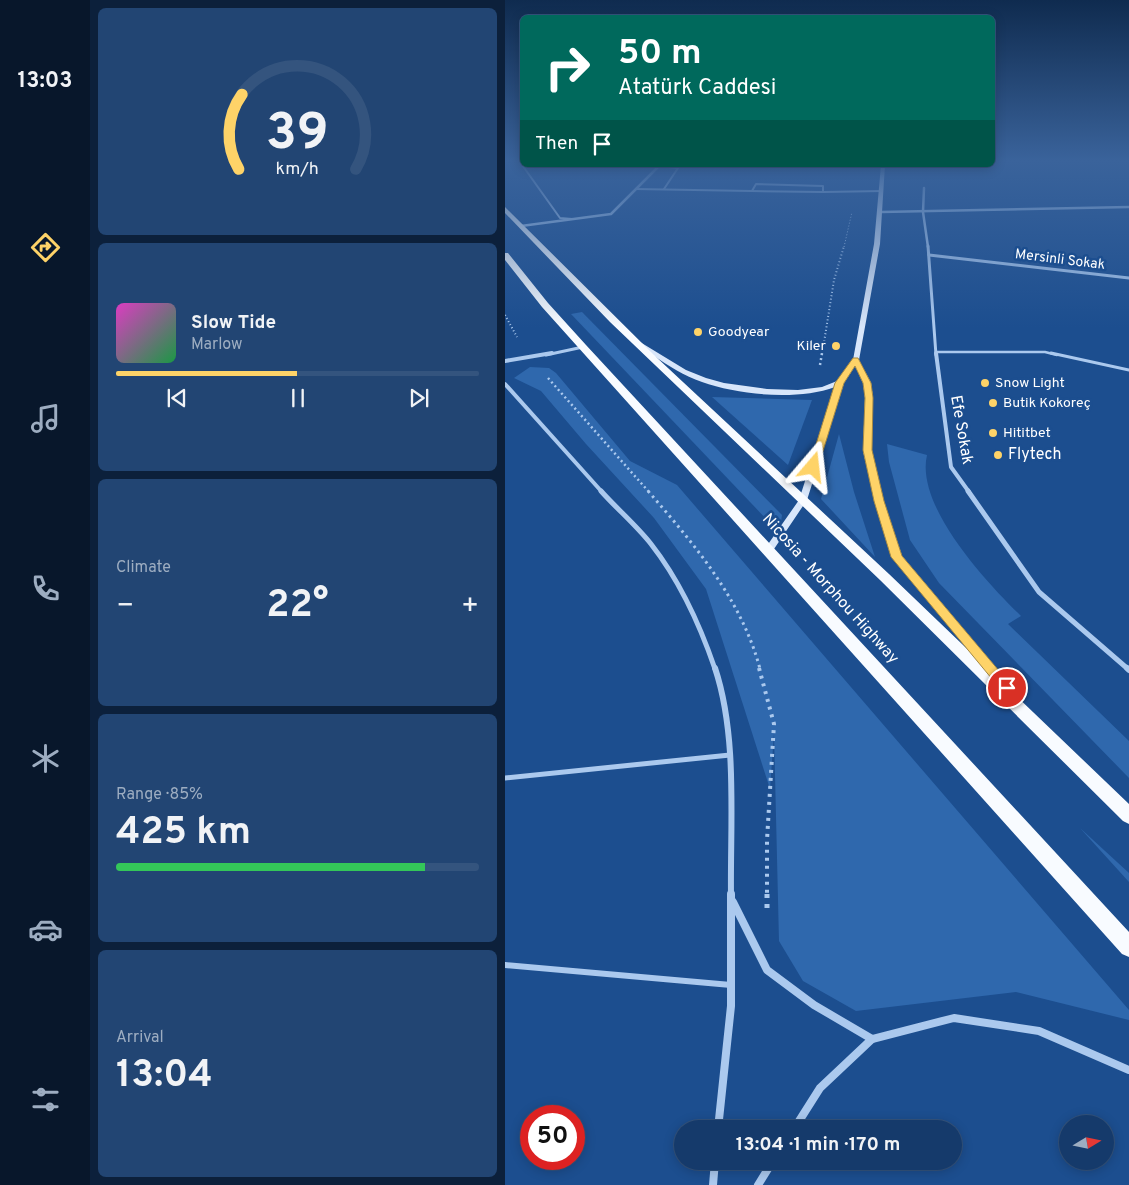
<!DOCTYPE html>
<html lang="en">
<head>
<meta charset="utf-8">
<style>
	:root { --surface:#153a6b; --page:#224573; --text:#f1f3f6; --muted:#9dadc1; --line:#34547e; --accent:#fed368 }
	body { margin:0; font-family:Overpass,sans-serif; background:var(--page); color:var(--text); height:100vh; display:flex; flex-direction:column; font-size:19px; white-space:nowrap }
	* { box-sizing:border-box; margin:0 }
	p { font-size:16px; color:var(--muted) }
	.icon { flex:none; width:28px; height:28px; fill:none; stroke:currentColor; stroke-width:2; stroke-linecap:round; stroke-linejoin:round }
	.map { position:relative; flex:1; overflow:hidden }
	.panel { display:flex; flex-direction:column; gap:8px; padding:8px; background:#0c203b; width:415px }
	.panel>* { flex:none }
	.top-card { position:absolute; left:15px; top:15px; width:475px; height:152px; border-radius:8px; box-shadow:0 2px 12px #0003,0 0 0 1px var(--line); background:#00695c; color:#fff; overflow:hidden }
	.needle { width:32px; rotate:80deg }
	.tools { position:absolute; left:554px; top:1115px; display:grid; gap:10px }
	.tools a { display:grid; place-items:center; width:55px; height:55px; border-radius:50%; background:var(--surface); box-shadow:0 2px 12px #0003,0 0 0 1px var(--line); font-size:25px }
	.speed { position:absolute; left:15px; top:1105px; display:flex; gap:10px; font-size:25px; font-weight:700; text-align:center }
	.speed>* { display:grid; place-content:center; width:65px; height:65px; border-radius:50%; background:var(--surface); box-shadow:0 2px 12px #0003,0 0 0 1px var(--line); line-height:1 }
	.speed .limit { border:8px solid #d22; background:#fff; color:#111 }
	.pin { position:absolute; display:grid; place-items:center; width:42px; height:42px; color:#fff; margin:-21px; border:2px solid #fff; border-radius:50%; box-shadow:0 1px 5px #0007 }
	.me { position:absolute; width:55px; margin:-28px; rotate:17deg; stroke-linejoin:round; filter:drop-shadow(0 0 4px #0008) }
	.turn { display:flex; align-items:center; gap:18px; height:105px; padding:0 15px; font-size:22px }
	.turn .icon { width:65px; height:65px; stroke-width:2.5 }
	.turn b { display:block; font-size:35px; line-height:42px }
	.then { display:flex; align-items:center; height:48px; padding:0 15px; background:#0003; gap:10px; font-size:19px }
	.big { font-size:38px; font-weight:700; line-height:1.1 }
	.panel .card { flex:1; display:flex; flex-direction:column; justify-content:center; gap:8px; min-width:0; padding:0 18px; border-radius:8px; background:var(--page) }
	.panel .dial { align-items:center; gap:0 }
	.dial svg { height:130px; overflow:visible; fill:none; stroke:var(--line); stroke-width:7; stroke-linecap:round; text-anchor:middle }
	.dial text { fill:var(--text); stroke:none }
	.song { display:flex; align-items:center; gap:15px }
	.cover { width:60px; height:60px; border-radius:8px; background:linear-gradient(135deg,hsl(310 70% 55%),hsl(140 70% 35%)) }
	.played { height:5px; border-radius:2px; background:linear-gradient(90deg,var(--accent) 50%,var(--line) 50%) }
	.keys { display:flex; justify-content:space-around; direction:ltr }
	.heat { display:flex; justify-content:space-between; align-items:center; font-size:28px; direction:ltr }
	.charge { height:8px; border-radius:4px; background:linear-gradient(90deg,#34c759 85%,var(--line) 0) }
	.trip { position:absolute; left:169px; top:1120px; width:288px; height:50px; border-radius:25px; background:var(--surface); box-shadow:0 2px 12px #0003,0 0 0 1px var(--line); font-weight:700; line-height:50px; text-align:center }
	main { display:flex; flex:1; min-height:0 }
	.tab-bar { display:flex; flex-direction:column; width:90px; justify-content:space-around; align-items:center; background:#08172b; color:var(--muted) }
	.tab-bar .icon { width:35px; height:35px }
	.tab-bar .selected { color:var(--accent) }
	.tab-bar b { font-size:22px; color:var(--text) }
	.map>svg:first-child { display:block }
	.green { fill:#2f68ad }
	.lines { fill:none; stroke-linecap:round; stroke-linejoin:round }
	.path-far5 { stroke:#abc9ee; stroke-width:1; stroke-dasharray:1 2; stroke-linecap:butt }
	.path-far4 { stroke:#abc9ee; stroke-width:2; stroke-dasharray:1 2.5; stroke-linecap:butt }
	.path-far3 { stroke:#abc9ee; stroke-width:2.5; stroke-dasharray:2 3; stroke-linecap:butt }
	.path-far2 { stroke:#abc9ee; stroke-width:3; stroke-dasharray:2.5 4; stroke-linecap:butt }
	.path-far1 { stroke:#abc9ee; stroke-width:4; stroke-dasharray:3 5; stroke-linecap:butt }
	.path { stroke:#abc9ee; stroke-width:5; stroke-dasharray:4 6; stroke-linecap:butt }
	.service-far4 { stroke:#abc9ee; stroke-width:2 }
	.service-far3 { stroke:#abc9ee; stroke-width:2.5 }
	.service-far2 { stroke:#abc9ee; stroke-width:3 }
	.service-far1 { stroke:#abc9ee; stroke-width:5 }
	.service { stroke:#abc9ee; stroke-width:6 }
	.minor-far5 { stroke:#abc9ee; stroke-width:2.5 }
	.minor-far4 { stroke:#abc9ee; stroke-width:3 }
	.minor-far3 { stroke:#abc9ee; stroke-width:4 }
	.minor-far2 { stroke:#abc9ee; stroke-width:5 }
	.minor-far1 { stroke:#abc9ee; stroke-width:6 }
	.minor { stroke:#abc9ee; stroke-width:8 }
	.secondary { fill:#d8e6fa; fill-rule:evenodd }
	.trunk { fill:#f8fbff; fill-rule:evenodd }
	.route { fill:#fed368; stroke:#a58944 }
	.poi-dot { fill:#fed368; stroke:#1c4e8f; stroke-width:2 }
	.labels { text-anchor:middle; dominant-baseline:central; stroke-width:5; stroke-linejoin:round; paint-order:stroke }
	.far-street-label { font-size:14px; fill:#fff; stroke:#1c4e8f }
	.far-poi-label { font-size:14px; fill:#fff; stroke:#1c4e8f; text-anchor:start }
	.street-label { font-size:16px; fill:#fff; stroke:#1c4e8f }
	.poi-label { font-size:16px; fill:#fff; stroke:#1c4e8f; text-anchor:start }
</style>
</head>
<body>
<main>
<nav class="tab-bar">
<b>13:03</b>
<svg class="icon selected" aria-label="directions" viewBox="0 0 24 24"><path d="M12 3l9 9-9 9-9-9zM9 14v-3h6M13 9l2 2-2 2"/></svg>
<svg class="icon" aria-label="music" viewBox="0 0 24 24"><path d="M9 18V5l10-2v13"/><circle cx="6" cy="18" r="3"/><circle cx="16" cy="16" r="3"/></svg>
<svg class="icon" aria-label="phone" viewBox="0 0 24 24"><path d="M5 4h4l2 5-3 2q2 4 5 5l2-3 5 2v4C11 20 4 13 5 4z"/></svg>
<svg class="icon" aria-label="climate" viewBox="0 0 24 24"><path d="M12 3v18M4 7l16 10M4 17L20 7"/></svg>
<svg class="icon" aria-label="car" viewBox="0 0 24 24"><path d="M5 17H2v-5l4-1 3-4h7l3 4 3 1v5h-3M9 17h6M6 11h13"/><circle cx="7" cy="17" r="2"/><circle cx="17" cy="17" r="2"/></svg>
<svg class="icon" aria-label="filters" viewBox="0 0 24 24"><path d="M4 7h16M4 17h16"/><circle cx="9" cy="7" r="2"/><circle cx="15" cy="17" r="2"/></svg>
</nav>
<section class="panel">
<div class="card dial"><svg viewBox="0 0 100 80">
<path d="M14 69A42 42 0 1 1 86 69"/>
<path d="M14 69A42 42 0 0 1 16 23" stroke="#fed368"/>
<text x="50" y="56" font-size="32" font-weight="700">39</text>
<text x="50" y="72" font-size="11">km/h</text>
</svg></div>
<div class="card">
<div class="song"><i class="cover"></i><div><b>Slow Tide</b><p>Marlow</p></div></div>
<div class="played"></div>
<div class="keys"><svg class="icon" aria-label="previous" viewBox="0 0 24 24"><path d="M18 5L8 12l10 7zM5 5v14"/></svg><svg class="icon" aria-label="pause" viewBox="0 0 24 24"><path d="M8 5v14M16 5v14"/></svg><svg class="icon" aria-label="next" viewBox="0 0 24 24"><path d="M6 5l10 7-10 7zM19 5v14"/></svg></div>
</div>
<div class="card"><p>Climate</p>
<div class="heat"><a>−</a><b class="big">22°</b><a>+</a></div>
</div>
<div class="card"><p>Range · 85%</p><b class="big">425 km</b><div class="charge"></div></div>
<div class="card"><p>Arrival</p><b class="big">13:04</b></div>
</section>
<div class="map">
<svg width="624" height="1185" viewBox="0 0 624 1185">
	<rect width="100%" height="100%" fill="#1c4e8f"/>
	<g class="green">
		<polygon points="77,312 277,515 276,522 266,524 66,314"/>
		<polygon points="25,367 44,368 51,373 125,461 172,485 624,1010 624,1020 511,992 351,1011 298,981 274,941 269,733 265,789 201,589 149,518 81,444 36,391 9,378"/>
		<polygon points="207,397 307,400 283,465"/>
		<polygon points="334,434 349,492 370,557 316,499"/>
		<path d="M382 444 422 455C410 506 482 583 516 616L503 624 624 741V778L434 583 405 540 384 462Z"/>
		<polygon points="575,828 624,873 624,882"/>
	</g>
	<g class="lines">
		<g class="path-far5">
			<polyline points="326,166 355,167"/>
			<polyline points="339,247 347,212"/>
		</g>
		<g class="path-far4">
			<polyline points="0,315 12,337"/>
			<polyline points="317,355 329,280 339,246"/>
		</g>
		<g class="path-far3">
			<polyline points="315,365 317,353"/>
			<polyline points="43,378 144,492"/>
		</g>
		<path class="path-far2" d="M143 491C189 544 237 600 255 669"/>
		<polyline class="path-far1" points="254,668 269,724 262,840 262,896"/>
		<polyline class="path" points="262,894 262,912"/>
		<g class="service-far4">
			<polyline points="15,162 55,218 67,219"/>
			<polyline points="154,166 173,168 159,189"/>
			<polyline points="131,189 247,191 251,184 318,186 318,192 377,191"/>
			<polyline points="247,191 318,192"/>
		</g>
		<polyline class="service-far3" points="431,352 540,352 552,355"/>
		<polyline class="service-far2" points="546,353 624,370"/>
		<polyline class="service-far1" points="0,778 225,755"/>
		<polyline class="service" points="0,965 226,985"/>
		<g class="minor-far5">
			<polyline points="419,188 418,212 423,247"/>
			<polyline points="376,212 624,207"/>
			<polyline points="16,226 106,214 155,165"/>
		</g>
		<g class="minor-far4">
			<polyline points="423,246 431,355"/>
			<polyline points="424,255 624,278"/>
			<polyline points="41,355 78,347"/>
		</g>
		<g class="minor-far3">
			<polyline points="431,353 446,467 464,492"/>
			<polyline points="0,361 47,353"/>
			<polyline points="0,384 97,492"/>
		</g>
		<g class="minor-far2">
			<path d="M96 491C112 509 131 525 146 544 175 581 195 625 210 669"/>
			<polyline points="463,491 534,592 623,669"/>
		</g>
		<g class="minor-far1">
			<path d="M210 668C233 737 225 823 226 896"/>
			<polyline points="622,668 624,670"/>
		</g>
		<g class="minor">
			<polyline points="228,902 262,970 309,1005 367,1039"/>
			<polyline points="213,1129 226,1006 226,894"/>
			<polyline points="289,1129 315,1088 367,1039 449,1018 534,1031 624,1070"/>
			<polyline points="208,1185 210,1161"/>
			<polyline points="253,1185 268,1161"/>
		</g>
		<path class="secondary" d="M376 165H380L375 244 354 360 366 383 368 398 366 451 378 501 397 556 510 690 512 693 510 696H502L387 557 370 501 358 451 360 398 358 383 350 366 339 383 302 500 267 552 264 553 259 550 294 500 330 387C292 401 234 395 197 382 179 376 164 366 149 356 142 352 135 348 130 343L135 342 181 370 201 378 219 383 262 389 293 390 317 387 332 381 348 360 369 244Z"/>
		<g class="trunk">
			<polygon points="0,207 149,355 384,574 624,804 624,824 618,821 375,580 105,322 0,213"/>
			<polygon points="0,253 3,253 43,303 81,345 624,932 624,957 617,954 37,307 0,260"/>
		</g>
	</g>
	<linearGradient id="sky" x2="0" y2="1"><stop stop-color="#0f2b4f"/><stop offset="0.49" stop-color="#3a639b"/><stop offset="1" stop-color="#3a639b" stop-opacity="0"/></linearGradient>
	<rect width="624" height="328" fill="url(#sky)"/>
	<polygon class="route" points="348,358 353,358 366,383 368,398 367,450 379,501 397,556 506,685 508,688 506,691 497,691 386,557 369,501 358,450 360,398 358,383 350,366 339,383 313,467 308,469 304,467 330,383"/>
	<g class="poi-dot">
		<circle cx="193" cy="332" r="5"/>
		<circle cx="331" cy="346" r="5"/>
		<circle cx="480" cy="383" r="5"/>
		<circle cx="488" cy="403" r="5"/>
		<circle cx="488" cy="433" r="5"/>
		<circle cx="493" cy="455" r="5"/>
	</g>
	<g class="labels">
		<g class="far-street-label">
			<text transform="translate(555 260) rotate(7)">Mersinli Sokak</text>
		</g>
		<g class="far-poi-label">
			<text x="203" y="332">Goodyear</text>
			<text x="321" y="346" text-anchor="end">Kiler</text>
			<text x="490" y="383">Snow Light</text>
			<text x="498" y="403">Butik Kokoreç</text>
			<text x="498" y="433">Hititbet</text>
		</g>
		<g class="street-label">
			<text transform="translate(456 430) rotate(80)">Efe Sokak</text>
			<text transform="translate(325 589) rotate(48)">Nicosia - Morphou Highway</text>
		</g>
		<g class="poi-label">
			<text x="503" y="455">Flytech</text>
		</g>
	</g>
</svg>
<div class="tools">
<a><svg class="needle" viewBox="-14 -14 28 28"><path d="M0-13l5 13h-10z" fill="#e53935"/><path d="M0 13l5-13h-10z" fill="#9dadc1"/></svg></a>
</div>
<div class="speed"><div class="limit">50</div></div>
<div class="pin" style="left:502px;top:688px;background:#d93025"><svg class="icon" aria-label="arrive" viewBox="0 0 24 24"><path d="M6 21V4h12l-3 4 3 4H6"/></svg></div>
<svg class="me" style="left:308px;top:467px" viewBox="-20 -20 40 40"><path d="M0-17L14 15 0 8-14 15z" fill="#fed368" stroke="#fff" stroke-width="4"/></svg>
<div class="trip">13:04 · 1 min · 170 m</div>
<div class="top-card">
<div class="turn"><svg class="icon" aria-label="right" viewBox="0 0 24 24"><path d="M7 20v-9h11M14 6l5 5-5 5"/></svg><div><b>50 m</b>Atatürk Caddesi</div></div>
<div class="then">Then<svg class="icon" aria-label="arrive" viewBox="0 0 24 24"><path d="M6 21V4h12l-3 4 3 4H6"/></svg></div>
</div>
</div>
</main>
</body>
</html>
